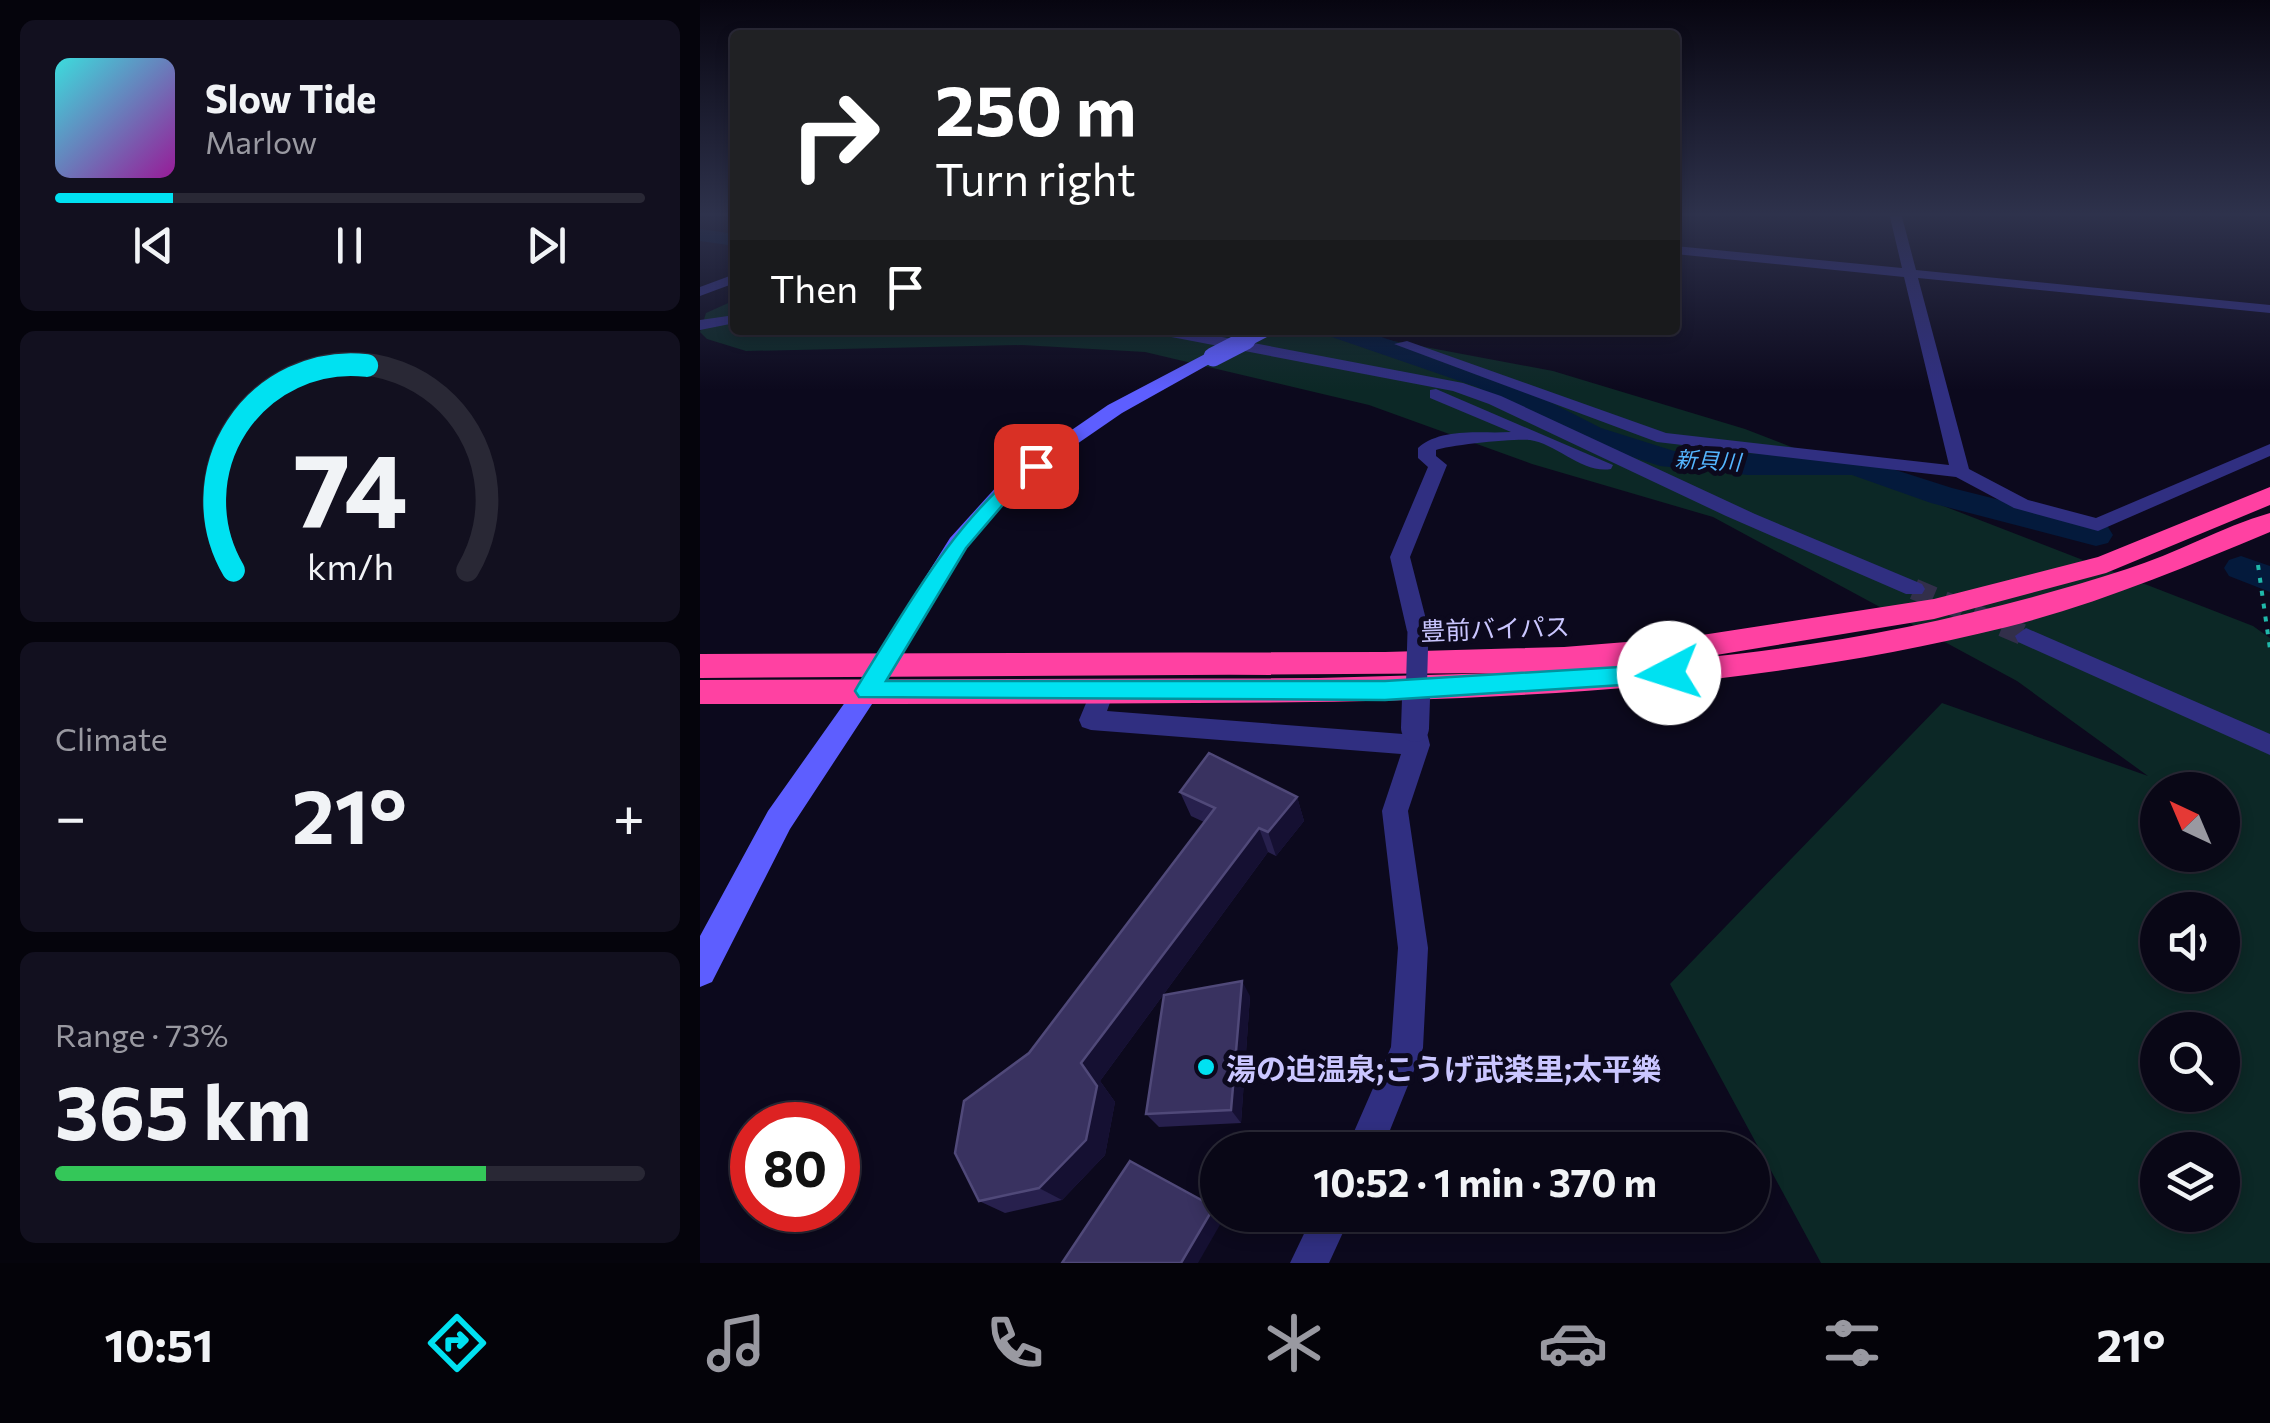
<!DOCTYPE html>
<html lang="en">
<head>
<meta charset="utf-8">
<style>
	:root { --surface:#090716; --page:#12101f; --text:#f1f3f6; --muted:#9999a1; --line:#292835; --accent:#00e1f1 }
	body { margin:0; font-family:Commissioner,"Noto Sans JP",sans-serif; background:var(--page); color:var(--text); height:100vh; display:flex; flex-direction:column; font-size:38px; white-space:nowrap }
	* { box-sizing:border-box; margin:0 }
	p { font-size:32px; color:var(--muted) }
	.icon { flex:none; width:55px; height:55px; fill:none; stroke:currentColor; stroke-width:2; stroke-linecap:round; stroke-linejoin:round }
	.map { position:relative; flex:1; overflow:hidden }
	.panel { display:flex; flex-direction:column; gap:20px; padding:20px; background:#05040c; width:700px }
	.panel>* { flex:none }
	.top-card { position:absolute; left:30px; top:30px; width:950px; height:305px; border-radius:10px; box-shadow:0 5px 15px #0003,0 0 0 2px var(--line); background:#202124; color:#fff; overflow:hidden }
	.needle { width:65px; rotate:316deg }
	.fabs { position:absolute; left:1440px; top:772px; display:grid; gap:20px }
	.fabs a { display:grid; place-items:center; width:100px; height:100px; border-radius:50%; background:var(--surface); box-shadow:0 5px 15px #0003,0 0 0 2px var(--line); font-size:50px }
	.speed { position:absolute; left:30px; top:1102px; display:flex; gap:20px; font-size:50px; font-weight:700; text-align:center }
	.speed>* { display:grid; place-content:center; width:130px; height:130px; border-radius:50%; background:var(--surface); box-shadow:0 5px 15px #0003,0 0 0 2px var(--line); line-height:1 }
	.speed .limit { border:15px solid #d22; background:#fff; color:#111 }
	.pin { position:absolute; display:grid; place-items:center; width:85px; height:85px; color:#fff; margin:-42px; border-radius:20px; box-shadow:0 5px 15px #0006 }
	.me { position:absolute; width:110px; margin:-55px; rotate:265deg; stroke-linejoin:round; filter:drop-shadow(0 0 8px #0008) }
	.turn { display:flex; align-items:center; gap:35px; height:210px; padding:0 40px; font-size:45px }
	.turn .icon { width:130px; height:130px; stroke-width:2.5 }
	.turn b { display:block; font-size:70px; line-height:85px }
	.then { display:flex; align-items:center; height:95px; padding:0 40px; background:#0003; gap:20px; font-size:38px }
	.big { font-size:75px; font-weight:700; line-height:1.1 }
	.panel .widget { flex:1; display:flex; flex-direction:column; justify-content:center; gap:15px; min-width:0; padding:0 35px; border-radius:15px; background:var(--page) }
	.panel .dial { align-items:center; gap:0 }
	.dial svg { height:260px; overflow:visible; fill:none; stroke:var(--line); stroke-width:7; stroke-linecap:round; text-anchor:middle }
	.dial text { fill:var(--text); stroke:none }
	.song { display:flex; align-items:center; gap:30px }
	.cover { width:120px; height:120px; border-radius:15px; background:linear-gradient(135deg,hsl(180 70% 55%),hsl(300 70% 35%)) }
	.played { height:10px; border-radius:5px; background:linear-gradient(90deg,var(--accent) 20%,var(--line) 20%) }
	.keys { display:flex; justify-content:space-around; direction:ltr }
	.heat { display:flex; justify-content:space-between; align-items:center; font-size:55px; direction:ltr }
	.charge { height:15px; border-radius:8px; background:linear-gradient(90deg,#34c759 73%,var(--line) 0) }
	.trip { position:absolute; left:500px; top:1132px; width:570px; height:100px; border-radius:50px; background:var(--surface); box-shadow:0 5px 15px #0003,0 0 0 2px var(--line); font-weight:700; line-height:100px; text-align:center }
	.tab-bar { display:flex; height:160px; justify-content:space-around; align-items:center; background:#040309; color:var(--muted) }
	.tab-bar .icon { width:70px; height:70px }
	.tab-bar .on { color:var(--accent) }
	.tab-bar b { font-size:45px; color:var(--text) }
	main { display:flex; flex:1; min-height:0 }
	.map>svg:first-child { display:block }
	.green { fill:#0c2826; fill-rule:evenodd }
	.lines { fill:none; stroke-linecap:round; stroke-linejoin:round }
	.river { fill:#041a3c; fill-rule:evenodd }
	.street-tunnel { stroke:#322f4a; stroke-width:21; stroke-dasharray:21 11; stroke-linecap:butt }
	.path { stroke:#20b8aa; stroke-width:4; stroke-dasharray:5 8; stroke-linecap:butt }
	.street { fill:#302f81; fill-rule:evenodd }
	.secondary { fill:#5d5eff; fill-rule:evenodd }
	.highway { fill:#ff41a2; fill-rule:evenodd }
	.street-bridge-far1 { stroke:#302f81; stroke-width:21 }
	.street-bridge { stroke:#302f81; stroke-width:28 }
	.secondary-bridge-far1 { stroke:#5d5eff; stroke-width:15 }
	.secondary-bridge { stroke:#5d5eff; stroke-width:19 }
	.wall { fill:#27204d }
	.shaded-wall { fill:#151032 }
	.building { fill:#393260; stroke:#504979; stroke-width:2.5 }
	.route { fill:#00e1f1; stroke:#00929d; stroke-width:2.5 }
	.poi-dot { fill:#00e1f1; stroke:#0c091d; stroke-width:4 }
	.labels { text-anchor:middle; dominant-baseline:central; stroke-width:10; stroke-linejoin:round; paint-order:stroke }
	.far-water-label { font-size:22px; font-style:italic; fill:#54b6ff; stroke:#0c091d }
	.street-label { font-size:25px; fill:#cac6ff; stroke:#0c091d }
	.near-poi-label { font-size:30px; font-weight:bold; fill:#cac6ff; stroke:#0c091d; text-anchor:start }
</style>
</head>
<body>
<main>
<section class="panel">
<div class="widget">
<div class="song"><i class="cover"></i><div><b>Slow Tide</b><p>Marlow</p></div></div>
<div class="played"></div>
<div class="keys"><svg class="icon" aria-label="previous" viewBox="0 0 24 24"><path d="M18 5L8 12l10 7zM5 5v14"/></svg><svg class="icon" aria-label="pause" viewBox="0 0 24 24"><path d="M8 5v14M16 5v14"/></svg><svg class="icon" aria-label="next" viewBox="0 0 24 24"><path d="M6 5l10 7-10 7zM19 5v14"/></svg></div>
</div>
<div class="widget dial"><svg viewBox="0 0 100 80">
<path d="M14 69A42 42 0 1 1 86 69"/>
<path d="M14 69A42 42 0 0 1 55 6" stroke="#00e1f1"/>
<text x="50" y="56" font-size="32" font-weight="700">74</text>
<text x="50" y="72" font-size="11">km/h</text>
</svg></div>
<div class="widget"><p>Climate</p>
<div class="heat"><a>−</a><b class="big">21°</b><a>+</a></div>
</div>
<div class="widget"><p>Range · 73%</p><b class="big">365 km</b><div class="charge"></div></div>
</section>
<div class="map">
<svg width="1570" height="1263" viewBox="0 0 1570 1263">
	<rect width="100%" height="100%" fill="#0c091d"/>
	<path class="green" d="M35 300V330H635L853 371 1045 429 1553 626 1570 638V1263H1121L970 984 1242 703 1448 776 1317 681 1013 517 832 464 669 405 445 352 322 345 46 351 7 339 0 332 6 313ZM1458 790H1522V855H1458ZM1458 910H1522V975H1458ZM1458 1030H1522V1095H1458ZM1458 1150H1522V1215H1458Z"/>
	<g class="lines">
		<g class="river">
			<polygon points="0,229 35,234 35,246 0,241"/>
			<polygon points="622,330 660,330 797,375 901,428 974,451 1155,457 1252,488 1408,527 1413,535 1408,543 1396,546 1231,503 1152,475 1048,475 960,466 881,440 777,387 626,335"/>
			<polygon points="1541,556 1570,566 1570,592 1529,576 1524,568 1529,560"/>
		</g>
		<polyline class="street-tunnel" points="1214,589 1326,636"/>
		<polyline class="path" points="1558,565 1570,649"/>
		<g class="street">
			<polygon points="1189,213 1201,213 1216,270 1570,305 1570,313 1218,278 1269,469 1328,500 1396,518 1570,444 1570,456 1398,531 1314,508 1256,477 957,442 694,344 707,341 966,433 1249,465 1204,277 975,254 975,246 1202,268"/>
			<polygon points="35,274 35,283 0,296 0,287"/>
			<polygon points="35,315 35,323 0,330 0,320"/>
			<polygon points="453,330 485,330 763,383 801,396 1055,514 1222,584 1225,589 1222,594 1206,594 1026,516 789,404 753,391 461,335"/>
			<path d="M736 389 913 465 911 469C883 474 857 444 830 440 818 438 747 445 736 450V456L747 465 710 557 729 631 718 639 707 631 690 557 728 467 718 458V448C742 427 781 434 811 432L730 398V390Z"/>
			<polygon points="1326,628 1570,734 1570,755 1318,642 1315,636"/>
			<polygon points="402,682 410,684 414,691 407,711 703,734 706,721 715,718 724,721 730,745 708,811 728,948 723,1048 682,1150 646,1150 691,1047 698,948 682,811 701,754 391,730 382,727 379,720 394,684"/>
			<polygon points="613,1215 651,1215 629,1263 590,1263"/>
		</g>
		<polygon class="secondary" points="507,353 522,357 422,413 374,446 312,495 266,548 176,698 90,829 12,982 0,987 0,936 68,811 158,684 250,538 298,485 360,438 408,405"/>
		<path class="highway" d="M1570 487V505L1406 573 1234 619 998 658C1144 644 1288 614 1427 569 1475 554 1521 527 1570 513V532C1484 568 1397 604 1307 627 1041 693 769 702 496 703 331 704 165 704 0 704V680L618 678 798 673 0 678V654L685 652 864 647 989 637 1234 599 1398 557Z"/>
		<polyline class="street-bridge-far1" points="716,702 718,631"/>
		<polyline class="street-bridge" points="715,728 716,699"/>
		<polyline class="secondary-bridge-far1" points="541,342 564,330"/>
		<polyline class="secondary-bridge" points="513,357 546,340"/>
	</g>
	<g class="wall">
		<polygon points="480,792 597,797 604,821 576,856 568,852 400,1081 415,1102 405,1155 362,1200 305,1213 279,1201 329,1053 504,822 491,816"/>
		<polygon points="550,996 541,1123 459,1127 446,1114"/>
	</g>
	<g class="shaded-wall">
		<polygon points="597,797 604,821 576,856 568,832"/>
		<polygon points="559,828 568,852 400,1081 415,1102 405,1155 362,1200 339,1188 381,1063"/>
		<polygon points="542,981 550,996 541,1123 531,1110"/>
		<polygon points="514,1207 518,1210 518,1215 525,1216 498,1263 481,1263"/>
	</g>
	<g class="building">
		<polygon points="509,753 597,797 568,832 559,828 381,1063 397,1086 386,1140 339,1188 279,1201 255,1153 264,1101 329,1053 515,808 480,792"/>
		<polygon points="542,981 531,1110 446,1114 464,995"/>
		<polygon points="430,1161 514,1207 481,1263 362,1263"/>
	</g>
	<linearGradient id="sky" x2="0" y2="1"><stop stop-color="#070510"/><stop offset="0.55" stop-color="#2e324c"/><stop offset="1" stop-color="#2e324c" stop-opacity="0"/></linearGradient>
	<rect width="1570" height="390" fill="url(#sky)"/>
	<path class="route" d="M330 462 346 466 312 494 266 548 186 681H685L969 664 981 673 969 682 685 700 159 697 155 691 159 684C209 604 254 520 330 462Z"/>
	<circle class="poi-dot" cx="506" cy="1067" r="10"/>
	<g class="labels">
		<g class="far-water-label">
			<text transform="translate(1008 460) rotate(3)">新貝川</text>
		</g>
		<g class="street-label">
			<text transform="translate(795 628) rotate(-2)">豊前バイパス</text>
		</g>
		<g class="near-poi-label">
			<text x="526" y="1067">湯の迫温泉;こうげ武楽里;太平樂</text>
		</g>
	</g>
</svg>
<div class="fabs">
<a><svg class="needle" viewBox="-14 -14 28 28"><path d="M0-13l5 13h-10z" fill="#e53935"/><path d="M0 13l5-13h-10z" fill="#9999a1"/></svg></a>
<a><svg class="icon" aria-label="sound" viewBox="0 0 24 24"><path d="M4 9h4l5-4v14l-5-4H4zM17 9q2 3 0 6"/></svg></a>
<a><svg class="icon" aria-label="search" viewBox="0 0 24 24"><circle cx="10" cy="10" r="6"/><path d="M15 15l6 6"/></svg></a>
<a><svg class="icon" aria-label="layers" viewBox="0 0 24 24"><path d="M12 4l9 5-9 5-9-5zM3 14l9 5 9-5"/></svg></a>
</div>
<div class="speed"><div class="limit">80</div></div>
<div class="pin" style="left:336px;top:466px;background:#d93025"><svg class="icon" aria-label="arrive" viewBox="0 0 24 24"><path d="M6 21V4h12l-3 4 3 4H6"/></svg></div>
<svg class="me" style="left:969px;top:673px" viewBox="-20 -20 40 40"><circle r="19" fill="#fff"/><path d="M0-13L10 11 0 6-10 11z" fill="#00e1f1"/></svg>
<div class="trip">10:52 · 1 min · 370 m</div>
<div class="top-card">
<div class="turn"><svg class="icon" aria-label="right" viewBox="0 0 24 24"><path d="M7 20v-9h11M14 6l5 5-5 5"/></svg><div><b>250 m</b>Turn right</div></div>
<div class="then">Then<svg class="icon" aria-label="arrive" viewBox="0 0 24 24"><path d="M6 21V4h12l-3 4 3 4H6"/></svg></div>
</div>
</div>
</main>
<nav class="tab-bar">
<b>10:51</b>
<svg class="icon on" aria-label="directions" viewBox="0 0 24 24"><path d="M12 3l9 9-9 9-9-9zM9 14v-3h6M13 9l2 2-2 2"/></svg>
<svg class="icon" aria-label="music" viewBox="0 0 24 24"><path d="M9 18V5l10-2v13"/><circle cx="6" cy="18" r="3"/><circle cx="16" cy="16" r="3"/></svg>
<svg class="icon" aria-label="phone" viewBox="0 0 24 24"><path d="M5 4h4l2 5-3 2q2 4 5 5l2-3 5 2v4C11 20 4 13 5 4z"/></svg>
<svg class="icon" aria-label="climate" viewBox="0 0 24 24"><path d="M12 3v18M4 7l16 10M4 17L20 7"/></svg>
<svg class="icon" aria-label="car" viewBox="0 0 24 24"><path d="M5 17H2v-5l4-1 3-4h7l3 4 3 1v5h-3M9 17h6M6 11h13"/><circle cx="7" cy="17" r="2"/><circle cx="17" cy="17" r="2"/></svg>
<svg class="icon" aria-label="filters" viewBox="0 0 24 24"><path d="M4 7h16M4 17h16"/><circle cx="9" cy="7" r="2"/><circle cx="15" cy="17" r="2"/></svg>
<b>21°</b>
</nav>
</body>
</html>
